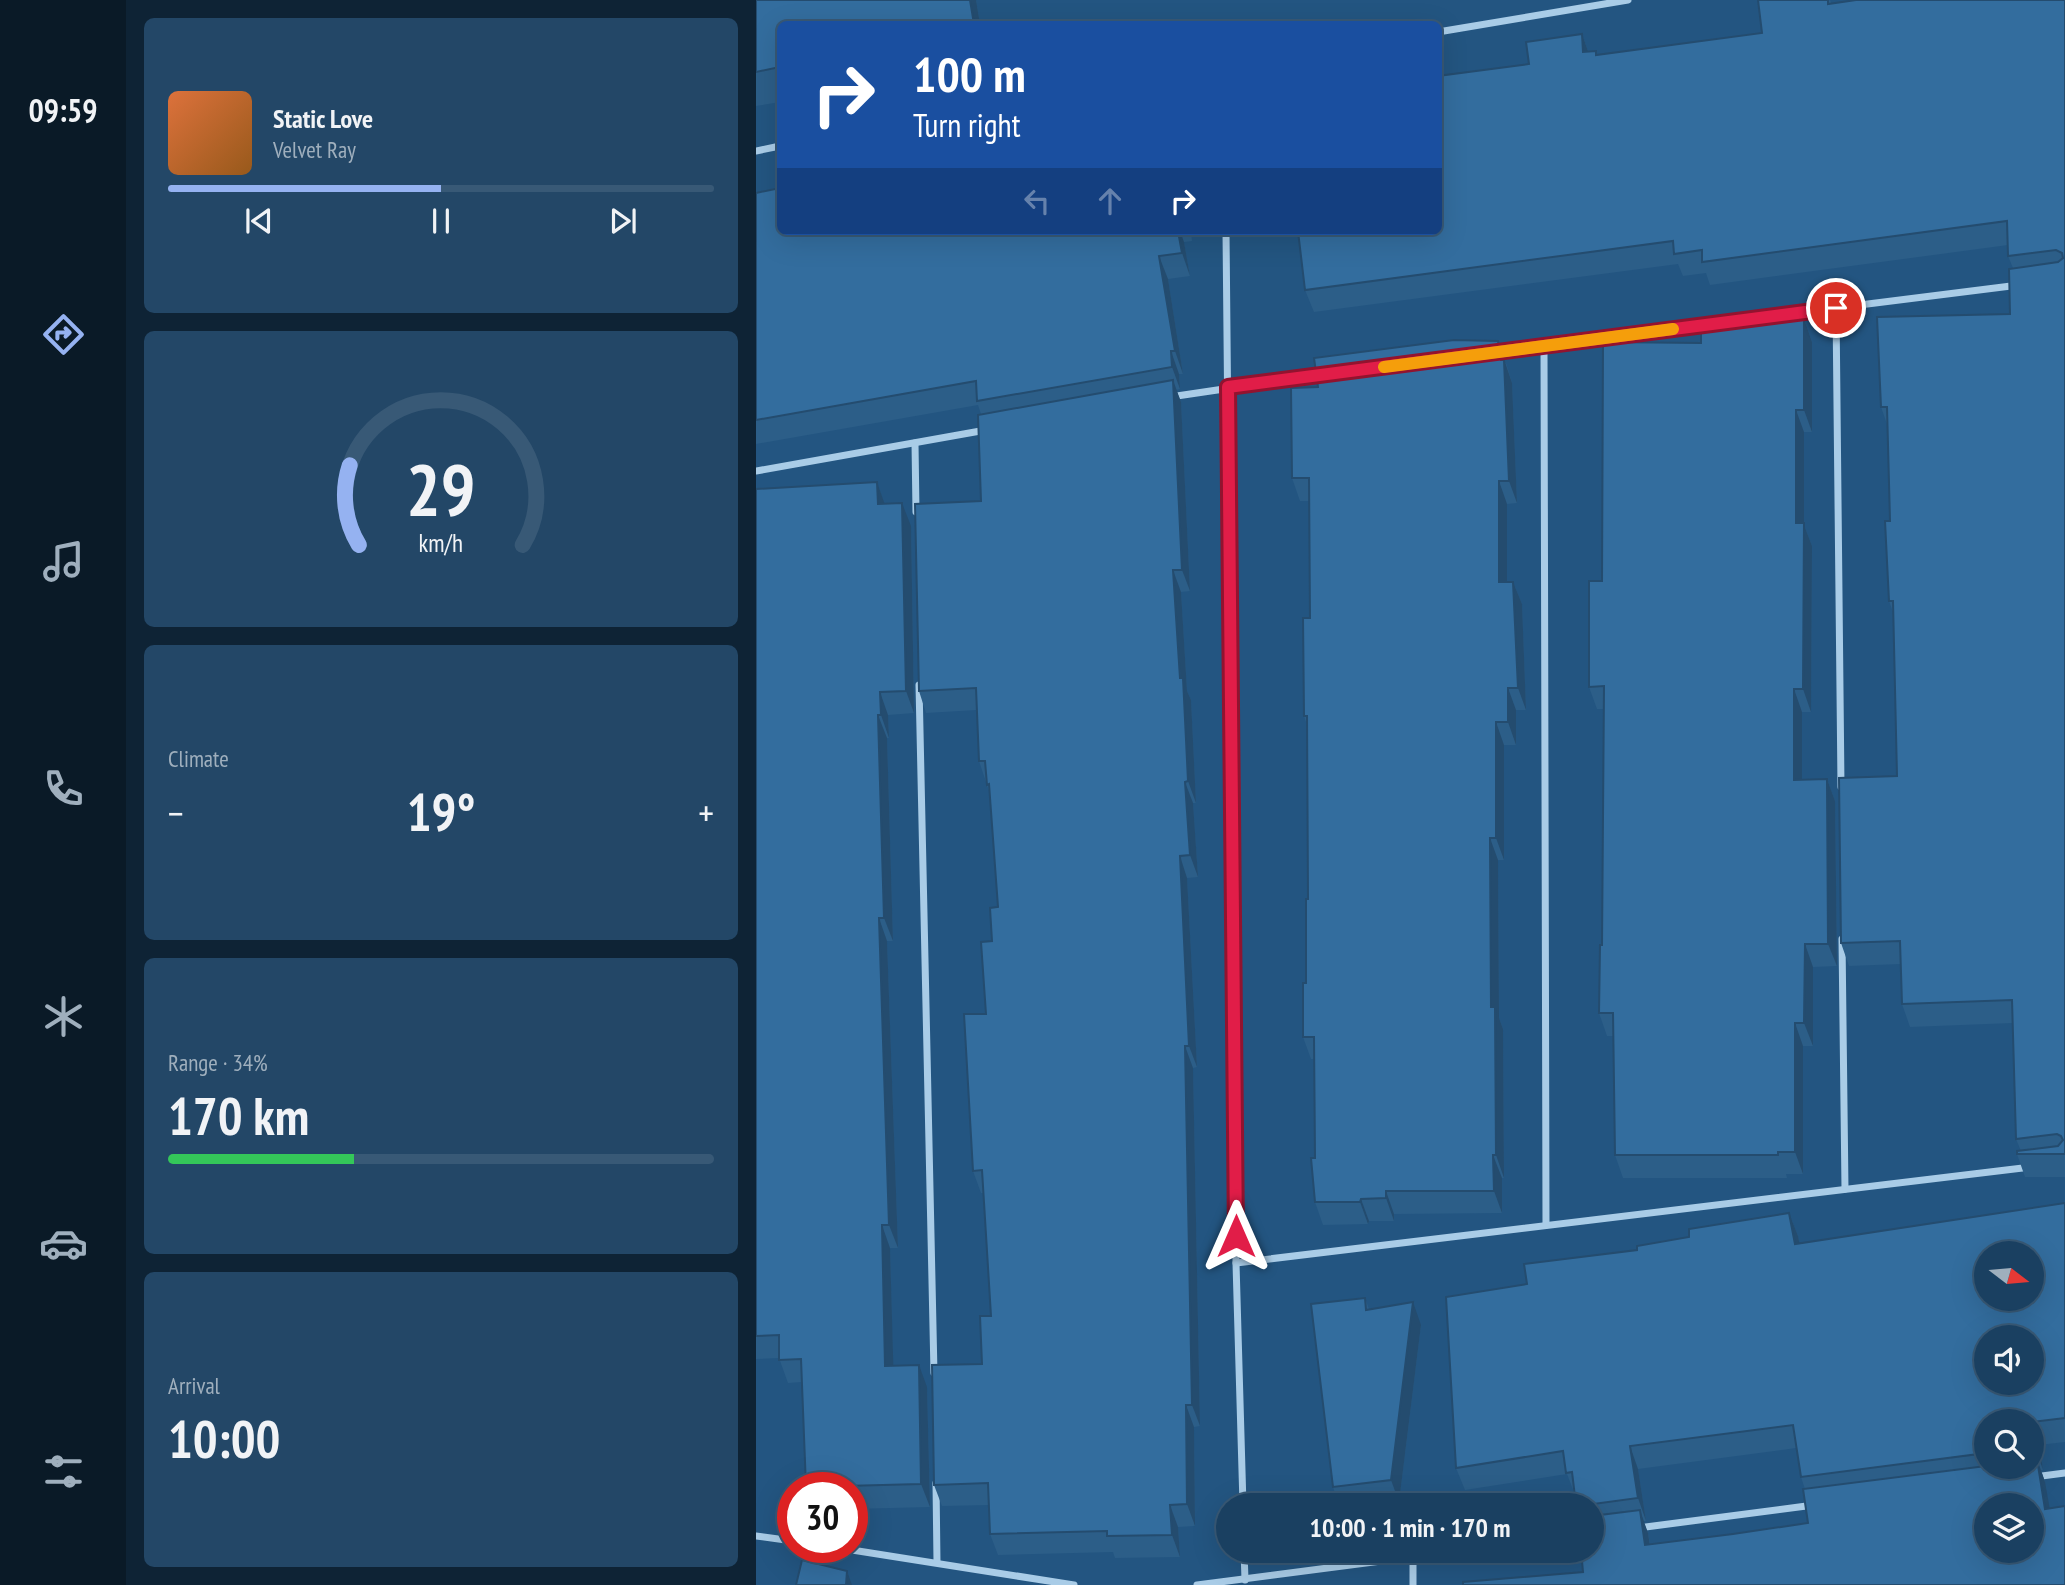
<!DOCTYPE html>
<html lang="en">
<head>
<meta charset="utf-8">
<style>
	:root { --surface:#1a4061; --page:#234767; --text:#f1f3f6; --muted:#9fafbd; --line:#385976; --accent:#95b2f1 }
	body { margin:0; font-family:"PT Sans Narrow",sans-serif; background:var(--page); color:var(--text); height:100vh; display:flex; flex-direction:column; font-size:26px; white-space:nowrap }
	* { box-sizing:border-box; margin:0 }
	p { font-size:23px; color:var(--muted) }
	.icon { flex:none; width:38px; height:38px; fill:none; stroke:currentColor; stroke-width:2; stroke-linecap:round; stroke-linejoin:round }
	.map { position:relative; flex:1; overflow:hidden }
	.sheet { display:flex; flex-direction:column; gap:18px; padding:18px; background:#0e2335; width:630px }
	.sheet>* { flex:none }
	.hud { position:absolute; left:21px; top:21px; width:665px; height:214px; border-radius:10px; box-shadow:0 7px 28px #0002,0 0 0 2px var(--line); background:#1a4fa0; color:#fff; overflow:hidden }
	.needle { width:46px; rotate:106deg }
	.tools { position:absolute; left:1218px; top:1241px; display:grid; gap:14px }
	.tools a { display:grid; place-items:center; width:70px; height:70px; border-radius:50%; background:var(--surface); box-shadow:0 7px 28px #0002,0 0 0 2px var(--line); font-size:35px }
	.speed { position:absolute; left:21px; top:1472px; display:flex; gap:14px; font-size:35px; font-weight:700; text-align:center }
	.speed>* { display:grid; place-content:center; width:91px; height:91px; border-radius:50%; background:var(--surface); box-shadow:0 7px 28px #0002,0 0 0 2px var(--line); line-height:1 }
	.speed .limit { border:10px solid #d22; background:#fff; color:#111 }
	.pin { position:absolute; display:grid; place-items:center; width:60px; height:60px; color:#fff; margin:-30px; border:4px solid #fff; border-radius:50%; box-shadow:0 2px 7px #0007 }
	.me { position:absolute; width:77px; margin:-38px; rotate:0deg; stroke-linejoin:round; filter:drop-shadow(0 0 5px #0008) }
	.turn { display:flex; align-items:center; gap:24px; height:147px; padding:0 21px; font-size:32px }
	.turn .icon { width:91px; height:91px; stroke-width:2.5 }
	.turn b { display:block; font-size:49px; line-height:60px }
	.lanes { display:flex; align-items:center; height:66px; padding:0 21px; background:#0003; justify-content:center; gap:35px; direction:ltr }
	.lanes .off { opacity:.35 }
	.big { font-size:52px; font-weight:700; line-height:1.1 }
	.sheet .tile { flex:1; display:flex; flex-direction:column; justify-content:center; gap:10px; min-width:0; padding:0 24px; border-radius:10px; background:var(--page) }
	.sheet .dial { align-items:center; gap:0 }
	.dial svg { height:182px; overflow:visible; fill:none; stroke:var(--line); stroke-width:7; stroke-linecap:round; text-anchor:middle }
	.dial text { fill:var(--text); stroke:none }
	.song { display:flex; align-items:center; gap:21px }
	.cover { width:84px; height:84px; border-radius:10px; background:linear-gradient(135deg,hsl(20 70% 55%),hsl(30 70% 35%)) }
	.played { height:7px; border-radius:4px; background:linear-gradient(90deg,var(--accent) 50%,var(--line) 50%) }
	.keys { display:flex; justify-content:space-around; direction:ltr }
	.heat { display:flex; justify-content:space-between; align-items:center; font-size:38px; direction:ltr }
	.charge { height:10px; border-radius:5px; background:linear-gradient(90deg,#34c759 34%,var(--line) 0) }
	.trip { position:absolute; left:460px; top:1493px; width:388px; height:70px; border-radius:35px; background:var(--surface); box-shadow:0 7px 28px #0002,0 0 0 2px var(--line); font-weight:700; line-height:70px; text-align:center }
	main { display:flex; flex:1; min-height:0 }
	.tabs { display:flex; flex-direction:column; width:126px; justify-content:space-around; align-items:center; background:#0a1a27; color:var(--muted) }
	.tabs .icon { width:49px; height:49px }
	.tabs .current { color:var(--accent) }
	.tabs b { font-size:32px; color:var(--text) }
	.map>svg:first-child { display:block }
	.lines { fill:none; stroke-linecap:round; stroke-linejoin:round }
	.minor { stroke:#a9cce7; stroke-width:7 }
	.wall { fill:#2c5e88; fill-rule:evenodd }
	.shaded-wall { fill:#244c6f }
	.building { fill:#336d9e; stroke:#244c6f; stroke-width:2; fill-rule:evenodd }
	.route-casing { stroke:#92132f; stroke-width:18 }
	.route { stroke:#e11d48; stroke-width:12 }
	.slow { stroke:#f59e0b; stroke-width:12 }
</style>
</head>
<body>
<main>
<nav class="tabs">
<b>09:59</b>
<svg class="icon current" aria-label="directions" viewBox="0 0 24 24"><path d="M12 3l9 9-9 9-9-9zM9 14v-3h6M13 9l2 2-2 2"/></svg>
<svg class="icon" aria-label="music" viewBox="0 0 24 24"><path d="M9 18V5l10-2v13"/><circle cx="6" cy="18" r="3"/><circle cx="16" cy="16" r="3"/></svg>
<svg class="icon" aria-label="phone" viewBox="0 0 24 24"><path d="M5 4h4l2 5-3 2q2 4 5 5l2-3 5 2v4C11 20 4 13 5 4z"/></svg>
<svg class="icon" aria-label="climate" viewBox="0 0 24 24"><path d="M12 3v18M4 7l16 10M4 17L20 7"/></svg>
<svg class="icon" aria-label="car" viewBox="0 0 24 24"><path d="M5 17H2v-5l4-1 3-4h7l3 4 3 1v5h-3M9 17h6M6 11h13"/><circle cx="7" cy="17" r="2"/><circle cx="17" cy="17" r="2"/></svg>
<svg class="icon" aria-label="filters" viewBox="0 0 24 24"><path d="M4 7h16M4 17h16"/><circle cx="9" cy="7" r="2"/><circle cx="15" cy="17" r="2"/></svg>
</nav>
<section class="sheet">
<div class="tile">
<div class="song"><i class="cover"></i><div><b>Static Love</b><p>Velvet Ray</p></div></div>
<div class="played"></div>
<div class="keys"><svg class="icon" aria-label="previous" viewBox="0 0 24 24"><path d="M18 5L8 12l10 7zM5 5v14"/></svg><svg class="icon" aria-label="pause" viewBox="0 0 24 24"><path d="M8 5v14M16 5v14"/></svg><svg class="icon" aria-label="next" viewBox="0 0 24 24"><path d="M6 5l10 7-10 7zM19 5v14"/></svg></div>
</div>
<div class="tile dial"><svg viewBox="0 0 100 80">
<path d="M14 69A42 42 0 1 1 86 69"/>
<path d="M14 69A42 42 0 0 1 10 34" stroke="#95b2f1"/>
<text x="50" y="56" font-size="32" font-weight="700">29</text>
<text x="50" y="72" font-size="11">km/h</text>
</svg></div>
<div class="tile"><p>Climate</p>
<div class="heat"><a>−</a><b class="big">19°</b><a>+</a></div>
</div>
<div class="tile"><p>Range · 34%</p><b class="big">170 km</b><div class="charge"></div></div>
<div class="tile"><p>Arrival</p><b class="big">10:00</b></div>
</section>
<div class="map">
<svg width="1309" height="1585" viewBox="0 0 1309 1585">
	<rect width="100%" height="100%" fill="#235581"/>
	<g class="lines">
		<g class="minor">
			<polyline points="682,32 872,0"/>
			<polyline points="0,151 24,146"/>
			<polyline points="470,231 480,1263 487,1505"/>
			<polyline points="1080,308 1085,787"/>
			<polyline points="976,321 1263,285"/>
			<polyline points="788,346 790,1225"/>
			<polyline points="737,352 954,324"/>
			<polyline points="414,397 569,374"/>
			<polyline points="159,443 160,512"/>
			<polyline points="0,471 230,430"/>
			<polyline points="163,685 178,1373"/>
			<polyline points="1086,939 1089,1189"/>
			<polyline points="480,1263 1275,1167"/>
			<polyline points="1278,1477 1309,1473"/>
			<polyline points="180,1483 181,1562"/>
			<polyline points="882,1528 1058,1505"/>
			<polyline points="0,1536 37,1541"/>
			<polyline points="77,1547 318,1585"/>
			<polyline points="488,1550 489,1580"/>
			<polyline points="441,1585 710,1550"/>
			<polyline points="657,1585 657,1557"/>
		</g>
	</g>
	<g class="wall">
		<polygon points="0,0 220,0 224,24 24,24 24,102 0,106"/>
		<polygon points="1074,0 1075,3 1309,0 1309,1177 1269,1177 1261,1154 1265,1151 1260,1139 1257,1023 1154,1027 1146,1004 1145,964 1093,966 1085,943 1141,776 1138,615 1133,601 1134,521 1132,427 1125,407 1254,314 1257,268 1252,256 1252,245 954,285 950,273 927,276 922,264 558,312 549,290 773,64 826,34 832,51 841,55 1006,33"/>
		<polygon points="0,193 24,231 435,231 436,241 428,242 434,276 412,279 427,374 423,374 424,389 420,390 425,402 434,591 425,592 431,691 435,700 440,803 437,803 442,877 431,878 441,1067 437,1068 444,1426 438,1427 439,1526 422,1527 424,1557 359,1558 357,1552 242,1555 234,1534 233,1505 186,1506 178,1485 226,1364 235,1316 227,1193 225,1193 217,1171 236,941 242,907 234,794 223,761 221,710 170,713 163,691 225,501 225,414 222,405 0,444"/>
		<polygon points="1048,319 1056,342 1056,432 1048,432 1048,525 1056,546 1055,712 1046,712 1046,779 1071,779 1079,801 1081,966 1057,967 1057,1046 1047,1046 1047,1174 1030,1174 1031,1178 867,1178 859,1155 857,1036 851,1036 843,1013 846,945 848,709 841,709 833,687 846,581 945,343"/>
		<polygon points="750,363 756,383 761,503 751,504 751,582 757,582 766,604 770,710 760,710 760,745 748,745 748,860 742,860 743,1018 747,1029 748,1178 746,1178 746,1213 638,1214 638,1221 613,1221 612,1224 567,1225 559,1202 558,1059 555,1059 547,1037 550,983 552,899 551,725 548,716 554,618 553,501 544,501 536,478 562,387"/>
		<polygon points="121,482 128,504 155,526 158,713 132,715 133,738 131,738 137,941 131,941 142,1248 134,1248 137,1365 171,1387 174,1507 96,1509 96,1488 50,1488 46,1382 32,1383 23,1358 0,1359 0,489"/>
		<path d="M1309 1203V1442L1283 1445 1287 1470H1285L1289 1482 827 1572 836 1550V1505H820L819 1495 811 1474 709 1490 700 1468 771 1284 881 1250 1033 1213 1042 1236 1043 1244ZM1230 1421H1276V1466H1230ZM1040 1448 1045 1477 1049 1489 1052 1523 977 1534 894 1544 892 1533 887 1521H890L882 1469Z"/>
		<polygon points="609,1298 613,1309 665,1325 643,1502 622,1505 583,1505 577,1487"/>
	</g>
	<g class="shaded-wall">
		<polygon points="214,0 220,0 224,24 218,24"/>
		<polygon points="826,34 834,57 827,52"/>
		<polygon points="422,231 424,231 428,242 434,276 426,253"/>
		<polygon points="403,256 412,279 427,374 419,351"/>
		<polygon points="1048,319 1056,342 1056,432 1048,410"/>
		<polygon points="742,341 756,383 761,503 753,481 745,360"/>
		<polygon points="415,351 423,374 424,389 416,367"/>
		<polygon points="417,380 425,402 434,591 426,570"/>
		<polygon points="1040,410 1048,432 1048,525 1056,546 1055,712 1047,689 1040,523"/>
		<polygon points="743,481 751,504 751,604 743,582"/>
		<polygon points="121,482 129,505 122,504"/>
		<polygon points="146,503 155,526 158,713 150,691"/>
		<polygon points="417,570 425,592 431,691 435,700 440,803 432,781"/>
		<polygon points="757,582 766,604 770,710 762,688"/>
		<polygon points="752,688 760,710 760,745 752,722"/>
		<polygon points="1038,689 1046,712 1046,802 1038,780"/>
		<polygon points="124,692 132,715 133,738 125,715"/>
		<polygon points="122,715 131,738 137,941 128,918"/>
		<polygon points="740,722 748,745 748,860 740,838"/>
		<polygon points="1071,779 1079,801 1081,966 1072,944"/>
		<polygon points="429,782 437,803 442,877 434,855"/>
		<polygon points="734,838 742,860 743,1018 747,1029 748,1178 740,1155 735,1007"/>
		<polygon points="424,856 431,878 441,1067 433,1046"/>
		<polygon points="123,918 131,941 142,1248 133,1225"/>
		<polygon points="1049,944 1057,967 1057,1046 1048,1023"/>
		<polygon points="1039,1023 1047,1046 1047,1174 1039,1152"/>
		<polygon points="429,1046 437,1068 444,1426 436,1405"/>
		<polygon points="737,1155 746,1178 746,1213 738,1191"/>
		<polygon points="630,1191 638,1214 638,1221 630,1198"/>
		<polygon points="605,1199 613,1221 612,1224 604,1202"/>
		<polygon points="1033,1213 1042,1236 1048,1267 1039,1244"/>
		<polygon points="126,1225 134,1248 138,1389 129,1366"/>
		<polygon points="657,1302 665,1325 643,1502 635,1480"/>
		<polygon points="163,1365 171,1387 174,1507 165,1484"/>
		<polygon points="430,1405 438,1427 439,1526 431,1504"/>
		<polygon points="1276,1426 1283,1445 1287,1470 1279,1447"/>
		<polygon points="874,1446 882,1469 890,1521 882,1498"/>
		<polygon points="1281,1459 1289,1482 1298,1532 1289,1509"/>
		<polygon points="414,1505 422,1527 424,1557 416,1535"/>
		<polygon points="884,1510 892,1533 897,1567 889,1545"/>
		<polygon points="91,1571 96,1585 90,1585"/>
	</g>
	<g class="building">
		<polygon points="0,0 214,0 218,24 24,24 24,67 0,72"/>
		<polygon points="1002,0 1072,0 1072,4 1100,0 1309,0 1309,1154 1261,1154 1261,1151 1302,1146 1307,1140 1305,1136 1301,1134 1260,1139 1256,1000 1146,1004 1144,941 1085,943 1083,778 1141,776 1137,601 1133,601 1129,521 1134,521 1131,407 1125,407 1121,317 1254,314 1253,269 1302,262 1307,258 1306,253 1300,250 1252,256 1251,221 946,262 946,250 918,254 917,241 549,290 542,231 682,231 682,76 773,64 770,42 826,34 827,52 840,51 840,55 1006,33"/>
		<polygon points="24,188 24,231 422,231 426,253 403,256 419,351 415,351 416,367 221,401 220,381 0,420 0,193"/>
		<polygon points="1048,319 1048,410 1040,410 1040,523 1048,523 1047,689 1038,689 1038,780 1071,779 1072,944 1049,944 1048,1023 1039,1023 1039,1152 1022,1152 1022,1155 859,1155 857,1013 843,1013 844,945 846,945 848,686 833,687 833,581 846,581 847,342 945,343 945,321"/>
		<polygon points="698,340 742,341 745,360 748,360 753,481 743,481 743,582 757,582 762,688 752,688 752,722 740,722 740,838 734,838 735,1007 739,1007 740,1155 737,1155 738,1191 630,1191 630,1198 605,1199 604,1202 559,1202 555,1158 559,1158 558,1037 547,1037 547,983 550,983 550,899 552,899 551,716 548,716 547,618 554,618 553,478 536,478 535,388 562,387 558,358"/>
		<polygon points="417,380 426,570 417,570 424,678 427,678 432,781 429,782 434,855 424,856 433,1046 429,1046 436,1405 430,1405 431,1504 414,1505 416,1535 351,1536 351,1531 234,1534 232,1483 178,1485 176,1365 226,1364 224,1316 235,1316 226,1170 217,1171 208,1014 230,1014 225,942 236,941 234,908 242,907 233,784 231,785 229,761 223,761 220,688 163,691 159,504 225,501 222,415"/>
		<polygon points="121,482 122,504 146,503 150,691 124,692 125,715 122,715 128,918 123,918 133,1225 126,1225 129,1366 163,1365 165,1484 50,1487 45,1359 23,1360 23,1335 0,1336 0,489"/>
		<path d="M1309 1203V1418L1276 1422V1421H1230V1453L1045 1477 1037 1425 874 1446 882 1498 830 1505H820L816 1472 810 1473 807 1451 700 1468 690 1297 771 1284 768 1264 881 1250V1246L933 1237V1229L1033 1213 1039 1244ZM1230 1253H1276V1298H1230ZM1230 1337H1276V1382H1230Z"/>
		<polygon points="609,1298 610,1310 657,1302 635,1480 577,1487 555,1304"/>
		<polygon points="1276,1429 1279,1447 1276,1447"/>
		<path d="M1281 1459 1289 1509 1309 1506V1585H707V1582L827 1572 825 1550H836V1516L884 1510 889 1545 977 1534 1052 1523 1047 1489 1230 1466H1276V1460ZM1230 1505H1276V1550H1230Z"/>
		<polygon points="46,1560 91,1571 90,1585 40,1585"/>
	</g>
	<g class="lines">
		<defs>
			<polyline id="route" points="480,1236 472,387 1080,308"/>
		</defs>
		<use href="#route" class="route-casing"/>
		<use href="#route" class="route"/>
		<polyline class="slow" points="628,367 917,329"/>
	</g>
</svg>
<div class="tools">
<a><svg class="needle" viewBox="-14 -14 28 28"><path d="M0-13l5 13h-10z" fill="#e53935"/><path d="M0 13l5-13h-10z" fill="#9fafbd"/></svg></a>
<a><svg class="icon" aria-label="sound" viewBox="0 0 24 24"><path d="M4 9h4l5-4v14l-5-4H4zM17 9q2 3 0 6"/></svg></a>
<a><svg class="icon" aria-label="search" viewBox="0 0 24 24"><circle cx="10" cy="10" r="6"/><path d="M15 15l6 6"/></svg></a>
<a><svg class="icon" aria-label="layers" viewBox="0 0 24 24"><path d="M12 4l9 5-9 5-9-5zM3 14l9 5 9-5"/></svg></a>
</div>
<div class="speed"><div class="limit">30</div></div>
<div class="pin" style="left:1080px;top:308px;background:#d93025"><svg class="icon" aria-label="arrive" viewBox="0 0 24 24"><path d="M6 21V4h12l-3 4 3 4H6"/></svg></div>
<svg class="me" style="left:480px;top:1236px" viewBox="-20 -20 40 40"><path d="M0-17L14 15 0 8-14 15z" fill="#e11d48" stroke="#fff" stroke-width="4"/></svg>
<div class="trip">10:00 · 1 min · 170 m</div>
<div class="hud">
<div class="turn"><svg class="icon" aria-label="right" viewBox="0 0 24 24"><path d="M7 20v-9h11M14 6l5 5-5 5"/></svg><div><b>100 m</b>Turn right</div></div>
<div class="lanes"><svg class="icon off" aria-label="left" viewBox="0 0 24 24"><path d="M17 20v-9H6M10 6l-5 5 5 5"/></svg><svg class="icon off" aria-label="ahead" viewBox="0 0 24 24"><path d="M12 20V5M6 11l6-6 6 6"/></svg><svg class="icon" aria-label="right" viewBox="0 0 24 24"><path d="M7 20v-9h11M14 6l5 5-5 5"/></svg></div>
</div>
</div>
</main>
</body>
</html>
